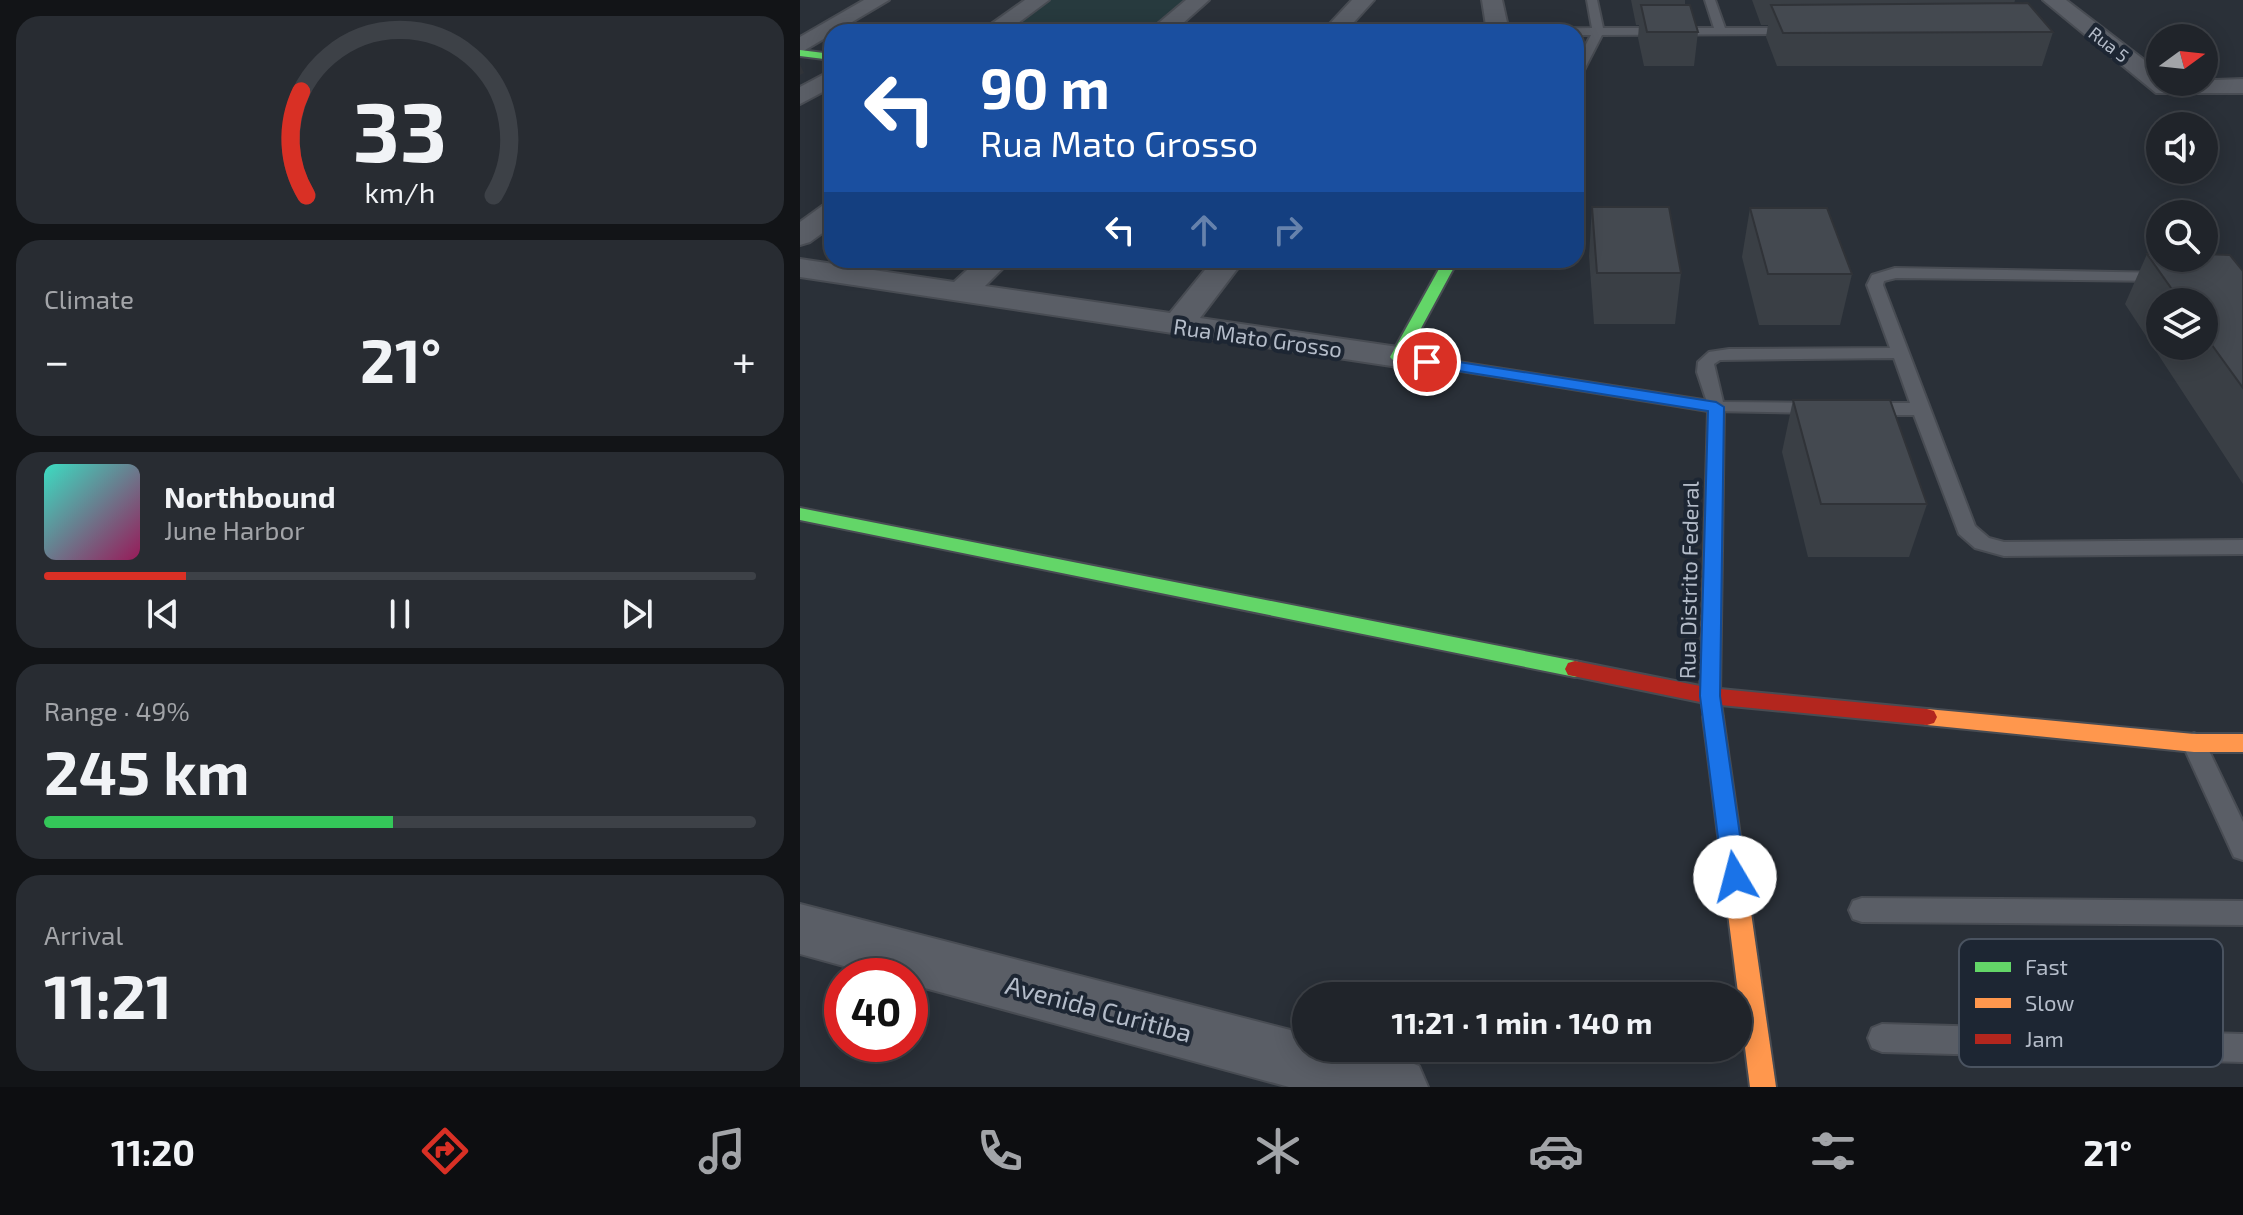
<!DOCTYPE html>
<html lang="en">
<head>
<meta charset="utf-8">
<style>
	:root { --surface:#20242a; --page:#282c32; --text:#f1f3f6; --muted:#a2a4a8; --line:#3d4147; --accent:#d93025 }
	body { margin:0; font-family:"Exo 2",sans-serif; background:var(--page); color:var(--text); height:100vh; display:flex; flex-direction:column; font-size:30px; white-space:nowrap }
	* { box-sizing:border-box; margin:0 }
	p { font-size:26px; color:var(--muted) }
	.icon { flex:none; width:44px; height:44px; fill:none; stroke:currentColor; stroke-width:2; stroke-linecap:round; stroke-linejoin:round }
	.map { position:relative; flex:1; overflow:hidden }
	.panel { display:flex; flex-direction:column; gap:16px; padding:16px; background:#121417; width:800px }
	.panel>* { flex:none }
	.top-card { position:absolute; left:24px; top:24px; width:760px; height:244px; border-radius:24px; box-shadow:0 4px 20px #0003,0 0 0 2px var(--line); background:#1a4fa0; color:#fff; overflow:hidden }
	.needle { width:52px; rotate:75deg }
	.tools { position:absolute; left:1346px; top:24px; display:grid; gap:16px }
	.tools a { display:grid; place-items:center; width:72px; height:72px; border-radius:50%; background:var(--surface); box-shadow:0 4px 20px #0003,0 0 0 2px var(--line); font-size:40px }
	.speed { position:absolute; left:24px; top:958px; display:flex; gap:16px; font-size:40px; font-weight:700; text-align:center }
	.speed>* { display:grid; place-content:center; width:104px; height:104px; border-radius:50%; background:var(--surface); box-shadow:0 4px 20px #0003,0 0 0 2px var(--line); line-height:1 }
	.speed .limit { border:12px solid #d22; background:#fff; color:#111 }
	.pin { position:absolute; display:grid; place-items:center; width:68px; height:68px; color:#fff; margin:-34px; border:4px solid #fff; border-radius:50%; box-shadow:0 2px 8px #0007 }
	.me { position:absolute; width:88px; margin:-44px; rotate:352deg; stroke-linejoin:round; filter:drop-shadow(0 0 6px #0008) }
	.turn { display:flex; align-items:center; gap:28px; height:168px; padding:0 24px; font-size:36px }
	.turn .icon { width:104px; height:104px; stroke-width:2.5 }
	.turn b { display:block; font-size:56px; line-height:68px }
	.lanes { display:flex; align-items:center; height:76px; padding:0 24px; background:#0003; justify-content:center; gap:40px; direction:ltr }
	.lanes .off { opacity:.35 }
	.big { font-size:60px; font-weight:700; line-height:1.1 }
	.panel .card { flex:1; display:flex; flex-direction:column; justify-content:center; gap:12px; min-width:0; padding:0 28px; border-radius:24px; background:var(--page) }
	.panel .dial { align-items:center; gap:0 }
	.dial svg { height:208px; overflow:visible; fill:none; stroke:var(--line); stroke-width:7; stroke-linecap:round; text-anchor:middle }
	.dial text { fill:var(--text); stroke:none }
	.song { display:flex; align-items:center; gap:24px }
	.cover { width:96px; height:96px; border-radius:12px; background:linear-gradient(135deg,hsl(170 70% 55%),hsl(330 70% 35%)) }
	.played { height:8px; border-radius:4px; background:linear-gradient(90deg,var(--accent) 20%,var(--line) 20%) }
	.keys { display:flex; justify-content:space-around; direction:ltr }
	.heat { display:flex; justify-content:space-between; align-items:center; font-size:44px; direction:ltr }
	.charge { height:12px; border-radius:6px; background:linear-gradient(90deg,#34c759 49%,var(--line) 0) }
	.trip { position:absolute; left:492px; top:982px; width:460px; height:80px; border-radius:40px; background:var(--surface); box-shadow:0 4px 20px #0003,0 0 0 2px var(--line); font-weight:700; line-height:80px; text-align:center }
	.dock { display:flex; height:128px; justify-content:space-around; align-items:center; background:#0d0e11; color:var(--muted) }
	.dock .icon { width:56px; height:56px }
	.dock .selected { color:var(--accent) }
	.dock b { font-size:36px; color:var(--text) }
	main { display:flex; flex:1; min-height:0 }
	.map>svg:first-child { display:block }
	.green { fill:#273a3e }
	.lines { fill:none; stroke-linecap:round; stroke-linejoin:round }
	.lane-casing { stroke:#484c53; stroke-width:4 }
	.street-casing { stroke:#484c53; stroke-width:4 }
	.fast-casing { stroke:#484c53; stroke-width:4 }
	.slow-casing { stroke:#484c53; stroke-width:4 }
	.jam-casing { stroke:#484c53; stroke-width:4 }
	.lane { fill:#5a5e66; fill-rule:evenodd }
	.street { fill:#5a5e66; fill-rule:evenodd }
	.fast { fill:#63d668; fill-rule:evenodd }
	.slow { fill:#ff974d; fill-rule:evenodd }
	.jam { fill:#b3261e; fill-rule:evenodd }
	.wall { fill:#3a3f45; fill-rule:evenodd }
	.shaded-wall { fill:#303338 }
	.building { fill:#444950; stroke:#303338; stroke-width:2 }
	.route { fill:#1a73e8; stroke:#114b97; stroke-width:2 }
	.labels { text-anchor:middle; dominant-baseline:central; stroke-width:8; stroke-linejoin:round; paint-order:stroke }
	.far-street-label { font-size:18px; fill:#b4bcc9; stroke:#1d2633 }
	.street-label { font-size:22px; fill:#b4bcc9; stroke:#1d2633 }
	.near-street-label { font-size:26px; fill:#b4bcc9; stroke:#1d2633 }
	.key { fill:#1d2633; stroke:#4a5360; stroke-width:2 }
	.key-label { font-size:22px; fill:#b4bcc9 }
</style>
</head>
<body>
<main>
<section class="panel">
<div class="card dial"><svg viewBox="0 0 100 80">
<path d="M14 69A42 42 0 1 1 86 69"/>
<path d="M14 69A42 42 0 0 1 12 29" stroke="#d93025"/>
<text x="50" y="56" font-size="32" font-weight="700">33</text>
<text x="50" y="72" font-size="11">km/h</text>
</svg></div>
<div class="card"><p>Climate</p>
<div class="heat"><a>−</a><b class="big">21°</b><a>+</a></div>
</div>
<div class="card">
<div class="song"><i class="cover"></i><div><b>Northbound</b><p>June Harbor</p></div></div>
<div class="played"></div>
<div class="keys"><svg class="icon" aria-label="previous" viewBox="0 0 24 24"><path d="M18 5L8 12l10 7zM5 5v14"/></svg><svg class="icon" aria-label="pause" viewBox="0 0 24 24"><path d="M8 5v14M16 5v14"/></svg><svg class="icon" aria-label="next" viewBox="0 0 24 24"><path d="M6 5l10 7-10 7zM19 5v14"/></svg></div>
</div>
<div class="card"><p>Range · 49%</p><b class="big">245 km</b><div class="charge"></div></div>
<div class="card"><p>Arrival</p><b class="big">11:21</b></div>
</section>
<div class="map">
<svg width="1443" height="1087" viewBox="0 0 1443 1087">
	<rect width="100%" height="100%" fill="#2a3038"/>
	<polygon class="green" points="251,0 389,0 349,32 206,32"/>
	<g class="lines">
		<defs>
			<g id="lane">
				<polygon points="787,0 797,0 803,28 914,28 905,0 915,0 925,28 992,28 998,31 992,34 802,35 782,74 776,78 776,63 791,35 776,35 776,32 710,32 716,29 792,28"/>
				<polygon points="1095,268 1369,273 1369,279 1364,281 1096,278 1084,281 1083,285 1175,526 1189,538 1204,542 1443,540 1443,554 1204,556 1175,548 1159,534 1114,415 1066,415 1057,409 1066,403 1110,403 1094,358 920,360 914,364 923,402 1018,403 1027,408 1018,413 910,411 897,372 898,362 909,352 929,349 1090,348 1067,285 1072,275"/>
				<polygon points="1394,733 1402,736 1443,822 1443,860 1434,857 1382,743 1386,736"/>
				<polygon points="1062,898 1443,901 1443,925 1062,922 1053,919 1049,910 1053,901"/>
				<polygon points="1082,1024 1443,1034 1443,1062 1082,1052 1072,1048 1068,1038 1072,1028"/>
			</g>
			<g id="street">
				<polygon points="64,0 89,0 0,53 0,37"/>
				<polygon points="225,0 249,0 206,32 180,32"/>
				<polygon points="386,0 409,0 373,32 348,32"/>
				<polygon points="552,0 574,0 545,32 522,32"/>
				<polygon points="682,0 702,0 708,27 713,32 687,32"/>
				<polygon points="1243,0 1266,0 1360,72 1360,82 1443,79 1443,93 1356,93"/>
				<polygon points="32,70 32,87 0,104 0,87"/>
				<polygon points="32,203 32,226 10,242 0,245 0,222 22,206"/>
				<polygon points="0,259 154,282 178,260 211,260 185,286 370,313 413,260 444,260 400,318 598,347 610,350 615,357 610,364 598,367 0,277"/>
				<path d="M0 904 506 1034V1048C549 1048 579 1049 619 1066L628 1087H489L110 984V976H80L0 954Z"/>
			</g>
			<g id="fast">
				<polygon points="0,50 32,54 32,60 0,56"/>
				<polygon points="644,260 658,260 607,354 916,402 924,407 920,696 923,717 920,723 913,725 906,723 900,696 908,411 593,360 590,357"/>
				<polygon points="0,508 775,661 782,663 785,669 782,675 775,677 0,520"/>
			</g>
			<g id="slow">
				<polygon points="913,709 920,711 923,717 976,1087 950,1087 903,717 906,711"/>
				<polygon points="1127,709 1394,734 1443,734 1443,752 1394,752 1127,725 1120,723 1117,717 1120,711"/>
			</g>
			<polygon id="jam" points="775,661 910,688 1127,709 1134,711 1137,717 1134,723 1127,725 910,704 768,675 765,669 768,663"/>
		</defs>
		<use href="#lane" class="lane-casing"/>
		<use href="#street" class="street-casing"/>
		<use href="#fast" class="fast-casing"/>
		<use href="#slow" class="slow-casing"/>
		<use href="#jam" class="jam-casing"/>
		<use href="#lane" class="lane"/>
		<use href="#street" class="street"/>
		<use href="#fast" class="fast"/>
		<use href="#slow" class="slow"/>
		<use href="#jam" class="jam"/>
	</g>
	<g class="wall">
		<polygon points="831,0 885,0 885,5 898,32 894,66 844,66 838,38 839,25 836,25"/>
		<polygon points="952,0 1215,0 1214,4 1253,32 1242,66 977,66 966,37 968,25 961,25"/>
		<polygon points="792,207 881,273 875,324 794,324 789,256"/>
		<polygon points="950,208 1052,274 1040,325 959,325 942,257"/>
		<path d="M1347 254 1443 271V484L1325 304ZM1360 302H1404V346H1360Z"/>
		<polygon points="993,400 1127,504 1109,557 1008,557 982,452"/>
	</g>
	<polygon class="shaded-wall" points="0,64 4,73 0,75"/>
	<g class="building">
		<polygon points="1228,3 1253,32 983,33 971,5"/>
		<polygon points="841,5 890,5 898,32 847,32"/>
		<polygon points="792,207 869,207 881,273 797,273"/>
		<polygon points="950,208 1027,208 1052,274 968,274"/>
		<polygon points="1347,254 1360,254 1360,258 1404,258 1404,254 1430,255 1443,271 1443,388 1404,334 1404,302 1381,302"/>
		<polygon points="993,400 1090,400 1127,504 1021,504"/>
	</g>
	<polygon class="route" points="627,357 916,402 924,407 920,696 946,877 943,884 935,887 926,884 923,877 900,696 908,411 621,365 619,362"/>
	<g class="labels">
		<g class="far-street-label">
			<text transform="translate(1309 44) rotate(38)">Rua 5</text>
		</g>
		<g class="street-label">
			<text transform="translate(458 337) rotate(8)">Rua Mato Grosso</text>
			<text transform="translate(888 580) rotate(-89)">Rua Distrito Federal</text>
		</g>
		<g class="near-street-label">
			<text transform="translate(299 1008) rotate(15)">Avenida Curitiba</text>
		</g>
	</g>
	<rect x="1159" y="939" width="264" height="128" rx="12" class="key"/>
	<rect x="1175" y="962" width="36" height="10" fill="#63d668"/>
	<rect x="1175" y="998" width="36" height="10" fill="#ff974d"/>
	<rect x="1175" y="1034" width="36" height="10" fill="#b3261e"/>
	<g class="key-label">
		<text x="1225" y="975">Fast</text>
		<text x="1225" y="1011">Slow</text>
		<text x="1225" y="1047">Jam</text>
	</g>
</svg>
<div class="tools">
<a><svg class="needle" viewBox="-14 -14 28 28"><path d="M0-13l5 13h-10z" fill="#e53935"/><path d="M0 13l5-13h-10z" fill="#a2a4a8"/></svg></a>
<a><svg class="icon" aria-label="sound" viewBox="0 0 24 24"><path d="M4 9h4l5-4v14l-5-4H4zM17 9q2 3 0 6"/></svg></a>
<a><svg class="icon" aria-label="search" viewBox="0 0 24 24"><circle cx="10" cy="10" r="6"/><path d="M15 15l6 6"/></svg></a>
<a><svg class="icon" aria-label="layers" viewBox="0 0 24 24"><path d="M12 4l9 5-9 5-9-5zM3 14l9 5 9-5"/></svg></a>
</div>
<div class="speed"><div class="limit">40</div></div>
<div class="pin" style="left:627px;top:362px;background:#d93025"><svg class="icon" aria-label="arrive" viewBox="0 0 24 24"><path d="M6 21V4h12l-3 4 3 4H6"/></svg></div>
<svg class="me" style="left:935px;top:877px" viewBox="-20 -20 40 40"><circle r="19" fill="#fff"/><path d="M0-13L10 11 0 6-10 11z" fill="#1a73e8"/></svg>
<div class="trip">11:21 · 1 min · 140 m</div>
<div class="top-card">
<div class="turn"><svg class="icon" aria-label="left" viewBox="0 0 24 24"><path d="M17 20v-9H6M10 6l-5 5 5 5"/></svg><div><b>90 m</b>Rua Mato Grosso</div></div>
<div class="lanes"><svg class="icon" aria-label="left" viewBox="0 0 24 24"><path d="M17 20v-9H6M10 6l-5 5 5 5"/></svg><svg class="icon off" aria-label="ahead" viewBox="0 0 24 24"><path d="M12 20V5M6 11l6-6 6 6"/></svg><svg class="icon off" aria-label="right" viewBox="0 0 24 24"><path d="M7 20v-9h11M14 6l5 5-5 5"/></svg></div>
</div>
</div>
</main>
<nav class="dock">
<b>11:20</b>
<svg class="icon selected" aria-label="directions" viewBox="0 0 24 24"><path d="M12 3l9 9-9 9-9-9zM9 14v-3h6M13 9l2 2-2 2"/></svg>
<svg class="icon" aria-label="music" viewBox="0 0 24 24"><path d="M9 18V5l10-2v13"/><circle cx="6" cy="18" r="3"/><circle cx="16" cy="16" r="3"/></svg>
<svg class="icon" aria-label="phone" viewBox="0 0 24 24"><path d="M5 4h4l2 5-3 2q2 4 5 5l2-3 5 2v4C11 20 4 13 5 4z"/></svg>
<svg class="icon" aria-label="climate" viewBox="0 0 24 24"><path d="M12 3v18M4 7l16 10M4 17L20 7"/></svg>
<svg class="icon" aria-label="car" viewBox="0 0 24 24"><path d="M5 17H2v-5l4-1 3-4h7l3 4 3 1v5h-3M9 17h6M6 11h13"/><circle cx="7" cy="17" r="2"/><circle cx="17" cy="17" r="2"/></svg>
<svg class="icon" aria-label="filters" viewBox="0 0 24 24"><path d="M4 7h16M4 17h16"/><circle cx="9" cy="7" r="2"/><circle cx="15" cy="17" r="2"/></svg>
<b>21°</b>
</nav>
</body>
</html>
